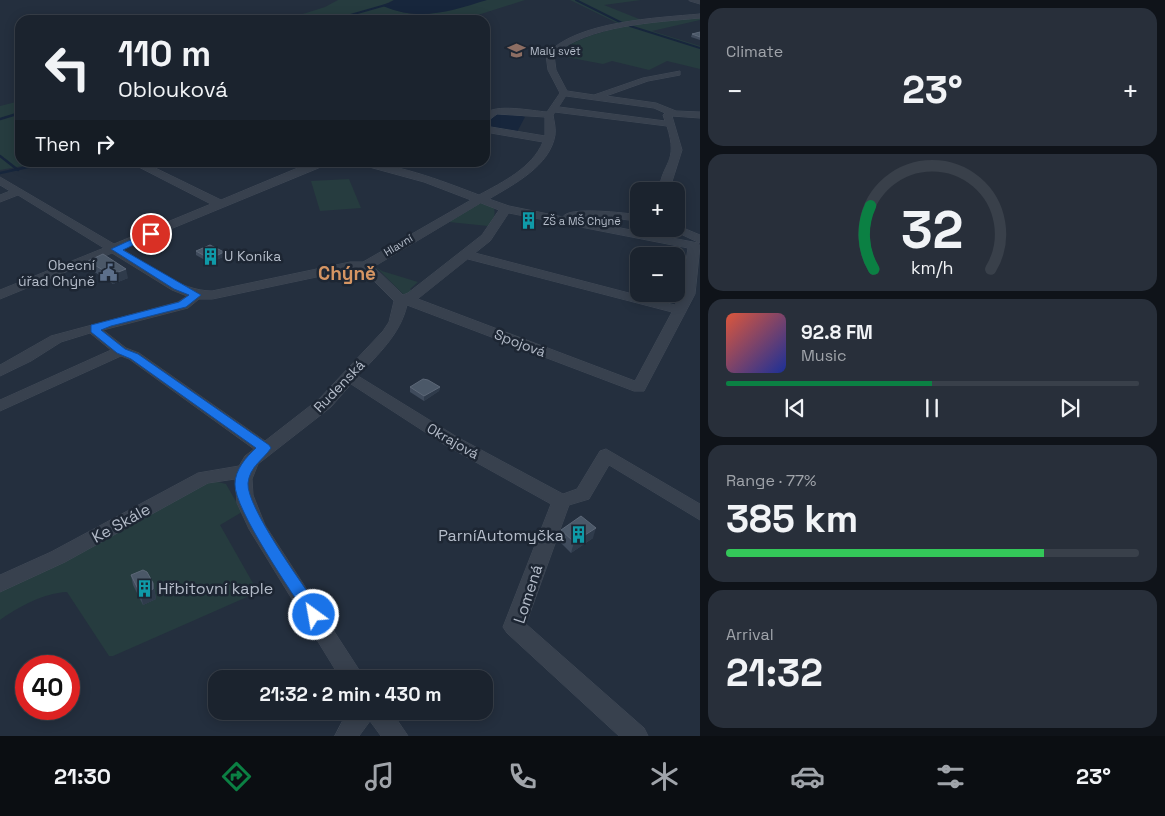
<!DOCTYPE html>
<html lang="en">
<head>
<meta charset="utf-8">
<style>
	:root { --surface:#1b232e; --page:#282f3a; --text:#f1f3f6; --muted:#a0a4aa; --line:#39404a; --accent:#0b8043 }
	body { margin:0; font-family:"Space Grotesk",sans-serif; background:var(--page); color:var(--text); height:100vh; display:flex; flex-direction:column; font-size:19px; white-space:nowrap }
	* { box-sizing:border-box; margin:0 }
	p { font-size:16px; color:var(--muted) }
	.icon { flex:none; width:28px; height:28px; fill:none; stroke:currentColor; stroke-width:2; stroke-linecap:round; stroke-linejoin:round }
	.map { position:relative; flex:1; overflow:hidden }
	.drawer { display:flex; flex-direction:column; gap:8px; padding:8px; background:#0f1319; width:465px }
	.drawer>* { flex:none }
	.banner { position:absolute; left:15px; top:15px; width:475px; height:152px; border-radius:15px; box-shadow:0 2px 12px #0003,0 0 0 1px var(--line); background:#1b232e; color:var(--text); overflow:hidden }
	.controls { position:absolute; left:630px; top:182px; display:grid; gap:10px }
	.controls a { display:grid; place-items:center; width:55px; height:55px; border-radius:10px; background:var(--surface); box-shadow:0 2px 12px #0003,0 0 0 1px var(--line); font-size:25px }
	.speed { position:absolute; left:15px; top:655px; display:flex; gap:10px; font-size:25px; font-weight:700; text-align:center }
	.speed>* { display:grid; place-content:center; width:65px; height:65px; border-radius:50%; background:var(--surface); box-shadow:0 2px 12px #0003,0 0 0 1px var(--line); line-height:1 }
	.speed .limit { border:8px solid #d22; background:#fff; color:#111 }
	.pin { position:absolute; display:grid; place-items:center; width:42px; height:42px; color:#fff; margin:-21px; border:2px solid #fff; border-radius:50%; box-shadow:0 1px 5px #0007 }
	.me { position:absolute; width:55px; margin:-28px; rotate:328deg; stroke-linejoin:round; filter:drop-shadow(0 0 4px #0008) }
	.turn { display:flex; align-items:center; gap:18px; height:105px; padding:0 20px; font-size:22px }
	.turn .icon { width:65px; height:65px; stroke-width:2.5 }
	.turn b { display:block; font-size:35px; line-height:42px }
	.then { display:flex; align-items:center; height:48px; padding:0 20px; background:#0003; gap:10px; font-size:19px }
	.big { font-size:38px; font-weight:700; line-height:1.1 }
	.drawer .widget { flex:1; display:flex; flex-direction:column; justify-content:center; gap:8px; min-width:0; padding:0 18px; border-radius:15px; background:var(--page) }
	.drawer .dial { align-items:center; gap:0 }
	.dial svg { height:130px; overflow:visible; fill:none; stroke:var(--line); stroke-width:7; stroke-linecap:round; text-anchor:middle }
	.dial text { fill:var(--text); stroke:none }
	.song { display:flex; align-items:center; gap:15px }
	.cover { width:60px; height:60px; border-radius:8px; background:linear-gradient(135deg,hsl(10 70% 55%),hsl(230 70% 35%)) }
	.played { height:5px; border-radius:2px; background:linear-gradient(90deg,var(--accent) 50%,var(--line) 50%) }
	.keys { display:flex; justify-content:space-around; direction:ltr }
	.heat { display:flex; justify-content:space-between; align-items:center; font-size:28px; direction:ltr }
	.charge { height:8px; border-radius:4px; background:linear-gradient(90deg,#34c759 77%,var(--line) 0) }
	.trip { position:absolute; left:208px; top:670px; width:285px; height:50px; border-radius:15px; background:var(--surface); box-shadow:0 2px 12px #0003,0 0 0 1px var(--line); font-weight:700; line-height:50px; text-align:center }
	.tabs { display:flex; height:80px; justify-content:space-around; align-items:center; background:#0b0e12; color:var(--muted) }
	.tabs .icon { width:35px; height:35px }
	.tabs .on { color:var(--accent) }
	.tabs b { font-size:22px; color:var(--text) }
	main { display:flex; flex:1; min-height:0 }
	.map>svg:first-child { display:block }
	.green { fill:#263c3f }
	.water { fill:#17263c }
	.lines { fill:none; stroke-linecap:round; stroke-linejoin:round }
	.stream-far1 { stroke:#17263c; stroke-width:2 }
	.stream { stroke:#17263c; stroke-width:2.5 }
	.minor-casing { stroke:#414a57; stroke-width:1 }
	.minor { fill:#38414e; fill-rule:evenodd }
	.wall { fill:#3f4b5c }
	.shaded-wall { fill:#2f3b4b }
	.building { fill:#4b5868; stroke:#5c6777 }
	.route { fill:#1a73e8; stroke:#114b97 }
	.labels { text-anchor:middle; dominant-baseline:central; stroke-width:5; stroke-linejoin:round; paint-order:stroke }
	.far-poi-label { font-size:11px; fill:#b4bcc9; stroke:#1d2633; text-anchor:start }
	.far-street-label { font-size:11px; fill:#b4bcc9; stroke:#1d2633 }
	.poi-label { font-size:14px; fill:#b4bcc9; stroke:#1d2633; text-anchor:start }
	.street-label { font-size:14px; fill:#b4bcc9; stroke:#1d2633 }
	.near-street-label { font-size:16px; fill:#b4bcc9; stroke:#1d2633 }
	.near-poi-label { font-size:16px; fill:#b4bcc9; stroke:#1d2633; text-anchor:end }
	.district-label { font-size:19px; font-weight:bold; fill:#d59563; stroke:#1d2633 }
</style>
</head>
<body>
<main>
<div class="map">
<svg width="700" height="736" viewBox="0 0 700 736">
	<rect width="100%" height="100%" fill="#242f3e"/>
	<g class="green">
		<path d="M338 0H394L383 5C423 25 448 7 486 0 498 0 512 0 525 0L462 20H365L363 18 356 20H284L325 7Z"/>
		<polygon points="570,0 641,0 604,5 644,21 619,24"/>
		<path d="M700 17V20L652 31 700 46V69L667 61 649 70 612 61 603 64 566 57 579 49 567 46C607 25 656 21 700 17Z"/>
		<polygon points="20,101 20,162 39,163 0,170 0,106"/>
		<polygon points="349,179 361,208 320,211 311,181"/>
		<path d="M478 203 493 206C497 215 493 219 488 226L449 222Z"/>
		<polygon points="375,266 382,271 418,282 410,289 413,292 404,295"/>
		<polygon points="344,270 363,272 365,275 353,284 332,277"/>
		<path d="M214 481 226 484 242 512 220 525 258 592 113 656H109L67 592C44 593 18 607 0 620V590L197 486Z"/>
	</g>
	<g class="water">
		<path d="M394 0H487C451 11 420 22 383 6Z"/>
		<polygon points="496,113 522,116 525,117 517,132 485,128 485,125"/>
	</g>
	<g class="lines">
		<g class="stream-far1">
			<polyline points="576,0 624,24"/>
			<polyline points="333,20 389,4"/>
			<polyline points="630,26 700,48"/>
		</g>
		<g class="stream">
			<polyline points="0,119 20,113"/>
			<polyline points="0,156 18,170"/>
			<polyline points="0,173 51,162"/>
		</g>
		<defs>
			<g id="minor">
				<polygon points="689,0 700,0 700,4 690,1"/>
				<path d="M700 14V18C657 22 587 25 554 55L556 70 567 91 594 95 643 78 680 71V75L648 81 606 96 656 103 676 111 700 112V118L672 116 682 150 669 191H659C662 161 679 164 667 126L555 112 553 115C554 121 556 129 555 135 550 166 514 184 489 199L509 206 563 217C567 206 626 213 639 215V221L601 217 574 219 698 243 700 246 695 294 644 391H634L407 305C400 335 378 354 358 376L457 437 563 494 577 489 600 451 606 449 700 504V520L609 465 589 499 569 505 526 624 644 728 648 736H619L507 633 503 627 551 504 445 445 351 384 331 407 258 464 252 479 253 495 265 525 365 679H341L249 529 237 503 235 479 208 483 65 562 0 592V575L51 552 198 473 239 466 245 456 254 449 129 359 121 356 0 411V400L111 350 90 333 61 342 31 361 0 376V365L51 336 178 302 187 296 172 290 112 253 0 299V290L104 248 18 195 0 202V195L10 191 0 185V177L114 244 211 204 129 162H143L221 200 312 162H333L122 249C149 265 180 291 212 291L350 262H363L471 200 424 182 351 162C395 162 439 180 479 195 503 182 532 168 543 142L485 132V126L545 136V117L497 114 485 123V114C495 103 532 111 547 112L560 93 548 70 546 55C576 21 657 18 700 14ZM566 96 654 108 665 113 663 115 665 121 559 107ZM481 203 499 210 482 235 408 293 403 295 374 267ZM509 213 688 248 681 294 675 305 475 253 490 241ZM468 259 672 312 635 381 418 299ZM350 270H363L394 301 389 322 383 331 319 399 265 441 139 353 126 348 103 330 188 308 199 299H212Z"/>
				<polygon points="676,225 700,235 700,243 672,230 671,229 676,229"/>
				<polygon points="348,711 391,711 408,736 381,736 370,721 359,736 335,736"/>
			</g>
		</defs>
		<use href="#minor" class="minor-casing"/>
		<use href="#minor" class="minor"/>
	</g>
	<g class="wall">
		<polygon points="700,32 700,40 691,37 692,34"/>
		<polygon points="196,251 224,252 225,256 210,263 196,255"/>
		<polygon points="88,261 128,278 113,284 90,269"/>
		<polygon points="410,387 440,387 439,391 424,401 410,392"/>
		<polygon points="561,530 593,538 571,553 558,540"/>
		<polygon points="131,575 153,583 155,593 156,599 143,605 133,585"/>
	</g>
	<g class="shaded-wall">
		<polygon points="224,252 225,256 210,263 210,259"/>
		<polygon points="126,269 128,278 113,284 111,275"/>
		<polygon points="440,387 439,391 424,401 424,396"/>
		<polygon points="596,528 593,538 571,553 574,542"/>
		<polygon points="153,583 155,593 156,599 143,605 141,595"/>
	</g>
	<g class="building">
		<polygon points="700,32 700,37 692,34"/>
		<polygon points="210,245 224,252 210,259 196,251"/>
		<polygon points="103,254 126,269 111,275 88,261"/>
		<polygon points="423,379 428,380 440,387 424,396 410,387"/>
		<polygon points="581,516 596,528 574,542 561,530"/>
		<polygon points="143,570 147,572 153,583 153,589 141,595 131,575"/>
	</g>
	<path class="route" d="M148 232 156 234 123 250 201 295 186 307 111 326 101 330 125 349 138 354 269 445 271 448C263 460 250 466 248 483 246 507 304 586 320 610L322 615 320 619 314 621 309 619C293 594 234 509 235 484 235 470 246 457 256 448L131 359 117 353 91 332V325L179 302 189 295 174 289 111 249Z"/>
	<defs>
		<symbol id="school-bare" viewBox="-9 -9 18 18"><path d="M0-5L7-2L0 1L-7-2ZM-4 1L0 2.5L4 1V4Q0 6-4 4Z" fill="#8d6e63" stroke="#1d2633" stroke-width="2.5" paint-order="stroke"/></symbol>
		<symbol id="building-bare" viewBox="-9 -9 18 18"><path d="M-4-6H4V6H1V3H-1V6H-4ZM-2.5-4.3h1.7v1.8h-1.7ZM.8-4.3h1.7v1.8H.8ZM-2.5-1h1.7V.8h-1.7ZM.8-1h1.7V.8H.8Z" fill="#0f9aa8" stroke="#1d2633" stroke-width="2.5" paint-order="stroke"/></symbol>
		<symbol id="civic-bare" viewBox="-9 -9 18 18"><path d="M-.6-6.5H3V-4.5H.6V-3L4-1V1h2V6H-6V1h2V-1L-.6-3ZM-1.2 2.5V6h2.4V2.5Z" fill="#5c6f8a" stroke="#1d2633" stroke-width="2.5" paint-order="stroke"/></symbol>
	</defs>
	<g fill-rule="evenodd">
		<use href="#school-bare" x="504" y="38" width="25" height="25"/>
		<use href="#building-bare" x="516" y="208" width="25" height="25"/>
		<use href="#building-bare" x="198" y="244" width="25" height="25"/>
		<use href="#civic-bare" x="96" y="260" width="25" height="25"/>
		<use href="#building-bare" x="566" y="522" width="25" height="25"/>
		<use href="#building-bare" x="132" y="576" width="25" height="25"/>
	</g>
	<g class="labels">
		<g class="far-poi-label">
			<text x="530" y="51">Malý svět</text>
			<text x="543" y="221">ZŠ a MŠ Chýně</text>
		</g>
		<g class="far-street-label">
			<text transform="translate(398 245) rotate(-31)">Hlavní</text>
		</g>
		<g class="poi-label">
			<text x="224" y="256">U Koníka</text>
			<text x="95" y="265" text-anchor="end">Obecní<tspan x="95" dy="16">úřad Chýně</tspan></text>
		</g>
		<g class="street-label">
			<text transform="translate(520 343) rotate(21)">Spojová</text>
			<text transform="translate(339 386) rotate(-46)">Rudenská</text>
			<text transform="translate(453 441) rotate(30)">Okrajová</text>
		</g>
		<g class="near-street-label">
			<text transform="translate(121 523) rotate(-29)">Ke Skále</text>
			<text transform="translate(528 594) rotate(-72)">Lomená</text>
		</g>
		<g class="near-poi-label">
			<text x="564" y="535">ParníAutomyčka</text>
			<text x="158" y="588" text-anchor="start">Hřbitovní kaple</text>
		</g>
		<g class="district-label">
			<text x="347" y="273">Chýně</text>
		</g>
	</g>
</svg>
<div class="controls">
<a>+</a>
<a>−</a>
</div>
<div class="speed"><div class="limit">40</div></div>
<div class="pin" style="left:151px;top:234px;background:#d93025"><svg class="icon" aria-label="arrive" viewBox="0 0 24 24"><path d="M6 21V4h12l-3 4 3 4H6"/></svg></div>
<svg class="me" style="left:314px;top:615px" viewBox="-20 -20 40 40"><circle r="17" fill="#1a73e8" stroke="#fff" stroke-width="3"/><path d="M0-11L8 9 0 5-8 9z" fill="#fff"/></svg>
<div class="trip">21:32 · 2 min · 430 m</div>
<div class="banner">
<div class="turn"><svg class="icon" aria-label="left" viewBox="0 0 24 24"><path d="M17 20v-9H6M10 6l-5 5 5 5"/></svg><div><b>110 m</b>Oblouková</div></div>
<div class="then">Then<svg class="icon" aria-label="right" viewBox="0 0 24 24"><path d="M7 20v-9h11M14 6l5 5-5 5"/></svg></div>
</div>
</div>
<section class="drawer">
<div class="widget"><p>Climate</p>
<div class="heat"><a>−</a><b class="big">23°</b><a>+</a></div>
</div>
<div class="widget dial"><svg viewBox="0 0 100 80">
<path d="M14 69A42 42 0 1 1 86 69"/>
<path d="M14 69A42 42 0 0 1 12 30" stroke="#0b8043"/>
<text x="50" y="56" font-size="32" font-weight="700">32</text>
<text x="50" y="72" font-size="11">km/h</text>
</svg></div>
<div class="widget">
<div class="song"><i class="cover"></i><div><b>92.8 FM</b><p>Music</p></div></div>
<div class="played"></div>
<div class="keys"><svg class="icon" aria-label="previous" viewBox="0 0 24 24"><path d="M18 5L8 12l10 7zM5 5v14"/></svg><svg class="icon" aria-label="pause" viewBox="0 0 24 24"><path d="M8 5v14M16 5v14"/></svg><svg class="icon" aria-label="next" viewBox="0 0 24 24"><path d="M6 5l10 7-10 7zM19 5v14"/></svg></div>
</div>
<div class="widget"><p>Range · 77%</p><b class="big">385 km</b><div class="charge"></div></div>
<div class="widget"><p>Arrival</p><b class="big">21:32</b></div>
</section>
</main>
<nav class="tabs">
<b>21:30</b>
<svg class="icon on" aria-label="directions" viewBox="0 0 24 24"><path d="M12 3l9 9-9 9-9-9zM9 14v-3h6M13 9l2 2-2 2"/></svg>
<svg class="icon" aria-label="music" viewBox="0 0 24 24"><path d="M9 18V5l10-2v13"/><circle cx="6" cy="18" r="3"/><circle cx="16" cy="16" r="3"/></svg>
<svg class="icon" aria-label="phone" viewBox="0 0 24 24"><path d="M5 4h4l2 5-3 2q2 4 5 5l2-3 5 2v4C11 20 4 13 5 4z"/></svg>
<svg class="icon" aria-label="climate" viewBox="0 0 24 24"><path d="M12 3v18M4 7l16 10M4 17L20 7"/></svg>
<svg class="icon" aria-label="car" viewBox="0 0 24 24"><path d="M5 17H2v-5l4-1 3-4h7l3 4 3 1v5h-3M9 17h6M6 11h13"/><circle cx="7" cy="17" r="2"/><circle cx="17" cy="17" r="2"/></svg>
<svg class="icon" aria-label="filters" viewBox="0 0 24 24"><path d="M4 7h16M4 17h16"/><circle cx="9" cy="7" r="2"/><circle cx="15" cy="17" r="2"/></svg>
<b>23°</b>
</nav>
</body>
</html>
